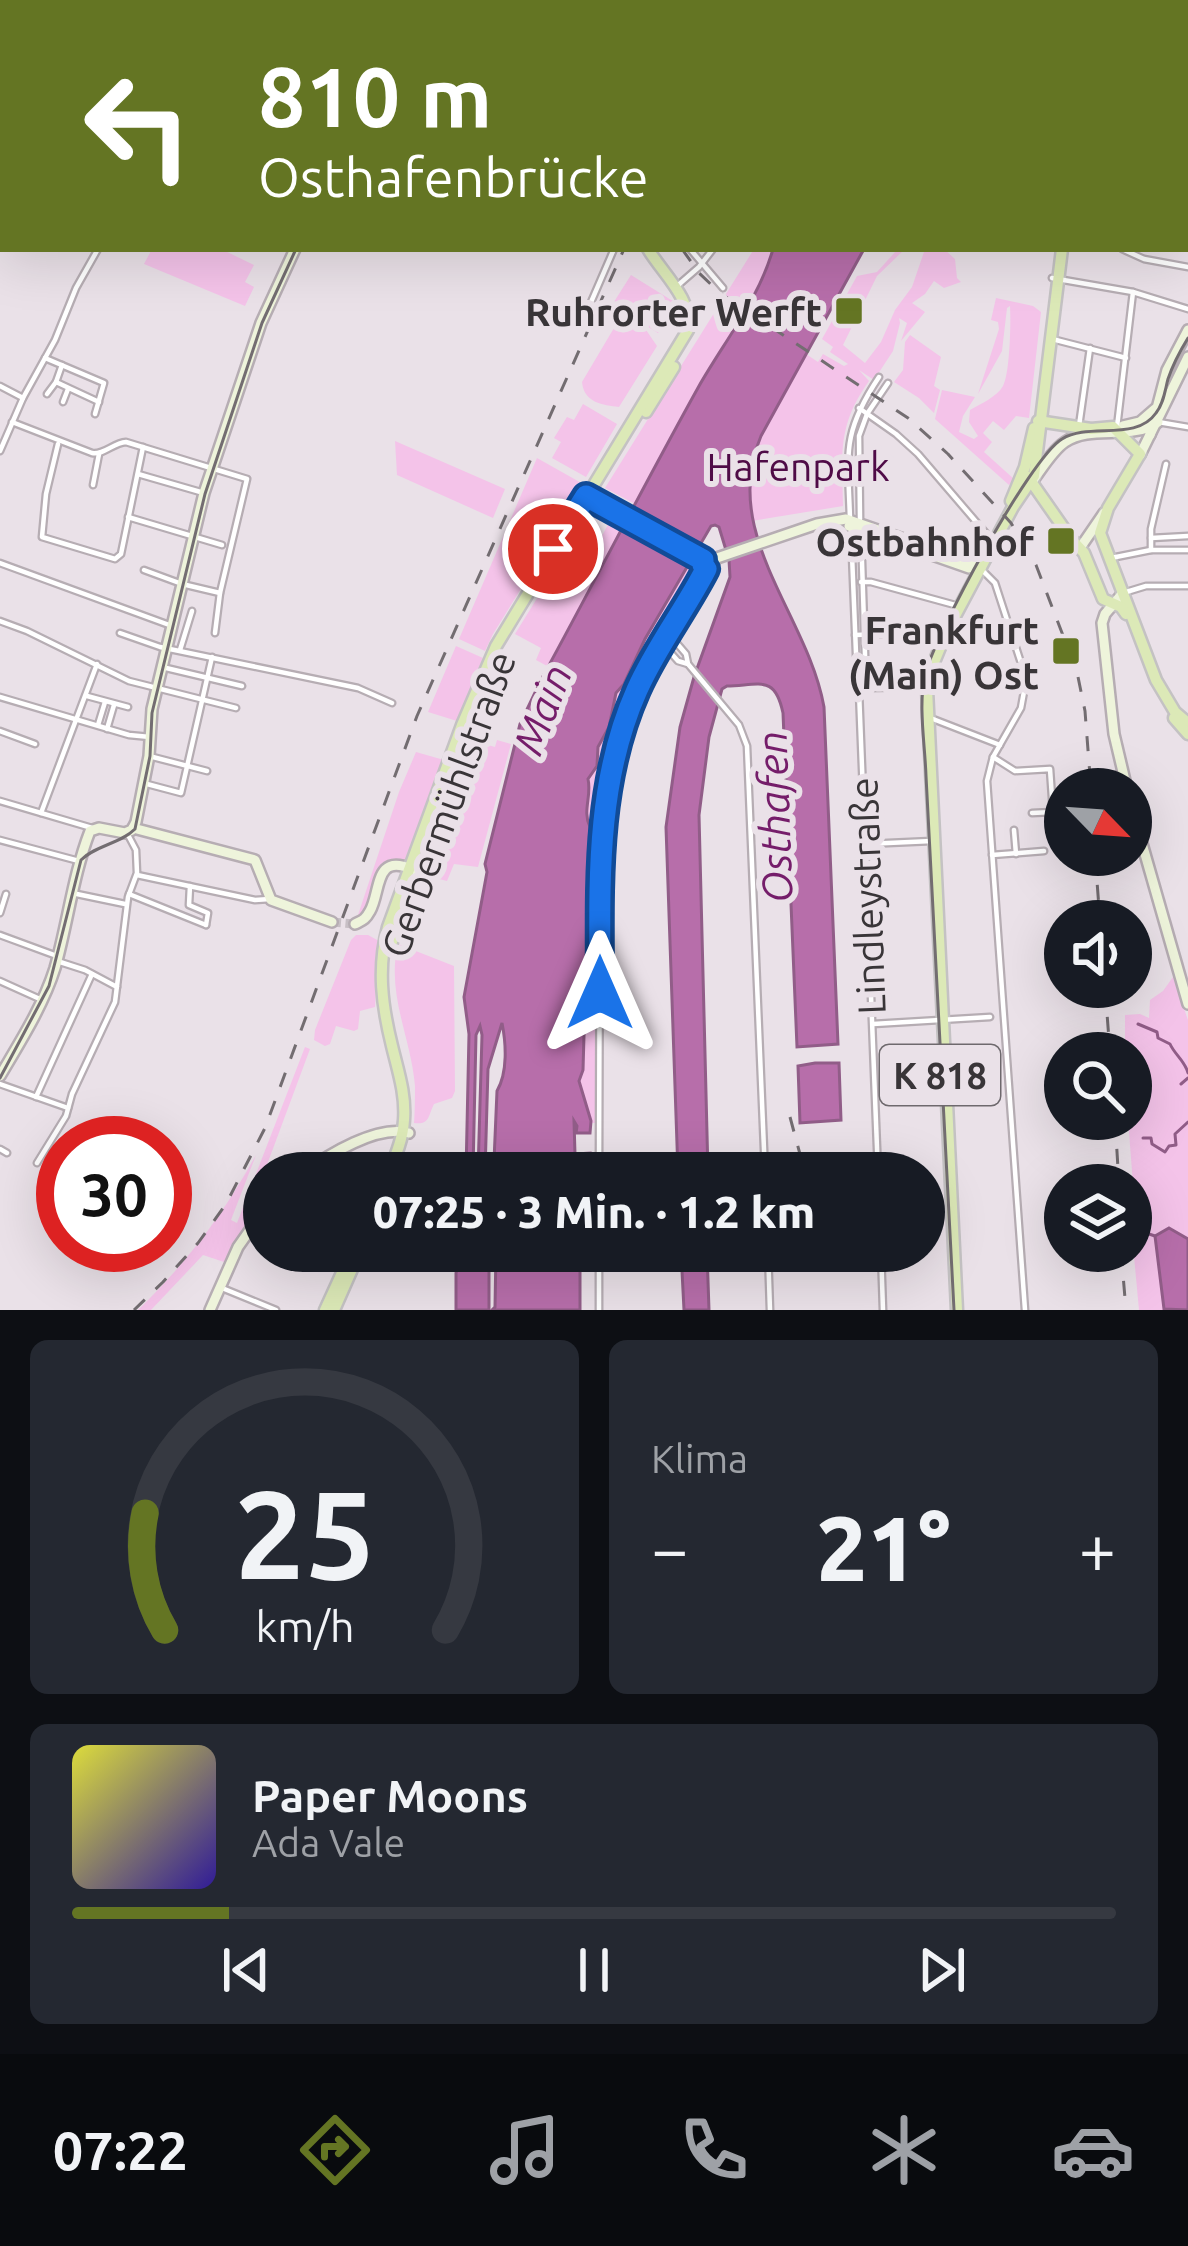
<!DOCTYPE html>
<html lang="de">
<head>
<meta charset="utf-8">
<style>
	:root { --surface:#171b24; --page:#242831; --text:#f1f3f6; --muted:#9ea1a6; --line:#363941; --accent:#647523 }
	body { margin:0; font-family:Ubuntu,sans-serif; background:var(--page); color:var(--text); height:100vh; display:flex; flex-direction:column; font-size:45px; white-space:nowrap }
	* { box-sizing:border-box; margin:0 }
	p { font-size:39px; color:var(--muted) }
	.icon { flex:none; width:66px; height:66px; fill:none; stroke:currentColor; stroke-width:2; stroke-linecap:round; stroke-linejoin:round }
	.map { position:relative; height:1310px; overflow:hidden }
	.side { display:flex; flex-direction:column; gap:30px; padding:30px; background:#0d0f14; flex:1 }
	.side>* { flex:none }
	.guide { position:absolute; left:0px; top:0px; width:1188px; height:252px; box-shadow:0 12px 48px #0002; background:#647523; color:#fff; overflow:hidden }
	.needle { width:78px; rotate:115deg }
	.controls { position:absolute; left:1044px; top:768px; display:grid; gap:24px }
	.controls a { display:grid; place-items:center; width:108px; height:108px; border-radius:50%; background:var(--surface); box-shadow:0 12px 48px #0002; font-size:60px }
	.speed { position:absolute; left:36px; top:1116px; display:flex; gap:24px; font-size:60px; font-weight:700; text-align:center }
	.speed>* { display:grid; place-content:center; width:156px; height:156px; border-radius:50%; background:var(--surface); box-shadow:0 12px 48px #0002; line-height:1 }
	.speed .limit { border:18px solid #d22; background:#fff; color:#111 }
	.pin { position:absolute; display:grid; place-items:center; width:102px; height:102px; color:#fff; margin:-51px; border:6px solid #fff; border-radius:50%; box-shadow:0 3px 12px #0007 }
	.me { position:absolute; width:132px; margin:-66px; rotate:0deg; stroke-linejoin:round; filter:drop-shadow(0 0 9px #0008) }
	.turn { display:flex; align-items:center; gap:42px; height:252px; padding:0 60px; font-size:54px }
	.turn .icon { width:156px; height:156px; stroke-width:2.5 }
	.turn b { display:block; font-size:84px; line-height:102px }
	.big { font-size:90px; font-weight:800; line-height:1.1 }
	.side .card { flex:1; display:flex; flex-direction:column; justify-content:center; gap:18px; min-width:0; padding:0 42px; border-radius:18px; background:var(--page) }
	.side .dial { align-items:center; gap:0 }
	.dial svg { height:312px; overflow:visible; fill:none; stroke:var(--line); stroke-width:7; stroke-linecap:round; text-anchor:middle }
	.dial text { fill:var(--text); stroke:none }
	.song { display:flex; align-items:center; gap:36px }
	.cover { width:144px; height:144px; border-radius:18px; background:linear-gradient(135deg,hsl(60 70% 55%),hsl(250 70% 35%)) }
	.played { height:12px; border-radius:6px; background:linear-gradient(90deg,var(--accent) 15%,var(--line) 15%) }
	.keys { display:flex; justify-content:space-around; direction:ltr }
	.heat { display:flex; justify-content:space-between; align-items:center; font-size:66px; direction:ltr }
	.side .tiles { flex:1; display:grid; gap:30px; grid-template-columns:1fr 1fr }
	.card:last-child { grid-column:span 2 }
	.trip { position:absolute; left:243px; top:1152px; width:702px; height:120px; border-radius:60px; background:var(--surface); box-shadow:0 12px 48px #0002; font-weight:800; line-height:120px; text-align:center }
	.tab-bar { display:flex; height:192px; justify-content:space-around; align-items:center; background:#090b0e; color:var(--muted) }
	.tab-bar .icon { width:84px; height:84px }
	.tab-bar .on { color:var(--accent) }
	.tab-bar b { font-size:54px; color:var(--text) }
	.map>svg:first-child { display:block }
	.green { fill:#f4c3e9 }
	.water { fill:#b76eaa; stroke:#915d88; stroke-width:3 }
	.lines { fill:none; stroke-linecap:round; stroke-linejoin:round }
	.stream { stroke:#915d88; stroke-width:3 }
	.secondary-tunnel { stroke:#c7bfc5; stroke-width:9; stroke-dasharray:9 4.5; stroke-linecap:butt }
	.street-casing { stroke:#b6adb3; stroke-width:9 }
	.secondary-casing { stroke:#b6adb3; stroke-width:14 }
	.primary-casing { stroke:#c4c2c3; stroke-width:15 }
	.street { stroke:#fff; stroke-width:4.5 }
	.secondary { stroke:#eef4db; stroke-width:9 }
	.primary { stroke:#dce9b7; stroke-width:10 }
	.tram { stroke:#736d71; stroke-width:3 }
	.rail { stroke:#736d71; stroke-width:3; stroke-dasharray:15 15; stroke-linecap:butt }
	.route-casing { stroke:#114b97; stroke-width:30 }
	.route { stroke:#1a73e8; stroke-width:21 }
	.poi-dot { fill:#647523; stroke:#eae1e8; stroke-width:4.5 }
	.labels { text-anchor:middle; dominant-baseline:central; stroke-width:12; stroke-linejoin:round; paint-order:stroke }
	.shield { fill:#eae1e8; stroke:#6e696d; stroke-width:3 }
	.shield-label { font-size:36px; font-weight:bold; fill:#393538 }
	.poi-label { font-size:39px; font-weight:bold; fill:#393538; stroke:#eae1e8; text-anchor:end }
	.park-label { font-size:39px; fill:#4f0b47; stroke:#eae1e8 }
	.street-label { font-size:39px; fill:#393538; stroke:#eae1e8 }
	.water-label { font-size:42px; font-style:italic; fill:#751d6a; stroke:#eae1e8 }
</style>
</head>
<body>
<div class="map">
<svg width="1188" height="1310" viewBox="0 0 1188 1310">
	<rect width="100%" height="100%" fill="#eae1e8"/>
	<g class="green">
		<polygon points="152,249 221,249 254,265 245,282 254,287 245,306 144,264"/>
		<polygon points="754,249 772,251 768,268 700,386 637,505 605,488"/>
		<path d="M905 249 877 276 843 345 865 363 881 342 895 310 912 287 925 249H944L955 259 957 278 961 282 944 288 934 281 925 294 912 303 925 312 901 341 907 323 899 318 900 323 893 351 874 380 859 370 869 381C837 426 842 453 843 506L752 521C739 458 777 407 806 354L818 362 823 354 844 366 848 364 830 352 833 347 822 339 857 276 877 272 896 251Z"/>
		<polygon points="631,275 676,303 658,333 612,305"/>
		<path d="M996 298 1033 306 1041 312 1029 418 1016 416 1004 430 993 421 983 433 992 442 984 452 1014 479 1009 485 935 419 942 390 975 397 963 416 959 432 974 439 978 436 969 422 970 410C980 404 997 397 1003 386 1010 373 1011 322 1010 306L1007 308 1002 351 978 394 999 329 998 322 991 320Z"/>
		<path d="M625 321 644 327 657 346 619 407C603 405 584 403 582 382L614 328Z"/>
		<polygon points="910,335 941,357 934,386 940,390 934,413 919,398 894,382 903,370 905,342"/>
		<polygon points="583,404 617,424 586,477 552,458 561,442 554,438 567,417 574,420"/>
		<polygon points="395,441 505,489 493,518 397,475"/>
		<polygon points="537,458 585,485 493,634 485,651 459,639"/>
		<polygon points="610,521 623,528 547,666 536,660 541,648 515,634 578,532 598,543"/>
		<polygon points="691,562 698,568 698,573 635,684 612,748 604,789 596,862 595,1123 591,1123 579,1078 583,1070 590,827 586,815 588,780 598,761 598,747 609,727 616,693 624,684 645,639"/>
		<polygon points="456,646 483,658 457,721 428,712"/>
		<polygon points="470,740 495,747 497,740 511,744 478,867 454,864 447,881 420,874"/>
		<polygon points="416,752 444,760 406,860 389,864 368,910 356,921 399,792"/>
		<polygon points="356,935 368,935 379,941 375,1007 360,1011 358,1029 354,1031 336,1026 330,1044 325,1046 314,1040 315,1030 351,940"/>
		<path d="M398 944 454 966 455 1091 452 1098 434 1104C428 1116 430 1125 414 1123 415 1111 415 1096 415 1086 411 1037 386 994 398 944Z"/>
		<polygon points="1173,977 1188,1020 1188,1310 1139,1310 1131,1224 1136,1223 1128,1119 1131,1119 1131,1053 1125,1053 1125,1015 1140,1014 1149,1018 1150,1000 1163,991"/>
		<path d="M305 1047 310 1049 248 1216 251 1217 264 1203V1206L227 1263 203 1255 151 1310H138C188 1261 222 1216 256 1155L231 1220 237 1223Z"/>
	</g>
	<g class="water">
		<path d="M773 249H864L761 436C719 534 808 615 824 707L838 1044 797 1047 783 713C775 675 761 685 727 686L722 689 709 737 699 815 708 1173H678L666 827 680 727 694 677 730 577 729 560 719 527 715 525 711 526 645 639 624 684 616 693 609 727 598 747 597 766 588 779C592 796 582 811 590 827L583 1070 579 1081 591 1121 590 1133H576L577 1126 574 1121 575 1154 590 1153 588 1173H498L494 1161 497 1091C508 1072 506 1043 502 1023L488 1069 485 1173H478L482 1035 480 1026 476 1035 473 1171 466 1173 469 1034 464 997 487 872 485 864 520 724 542 678C595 581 645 483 699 386 724 342 759 299 773 249Z"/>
		<polygon points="815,1063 839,1063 841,1120 800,1123 798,1066"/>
		<polygon points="1169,1228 1188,1239 1188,1310 1164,1309 1155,1236"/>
		<polygon points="462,1251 485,1251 489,1271 489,1310 456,1310 456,1273"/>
		<polygon points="496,1251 580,1251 580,1310 492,1310 495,1307"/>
		<polygon points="681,1251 707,1251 709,1310 684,1310"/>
	</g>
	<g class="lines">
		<g class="stream">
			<path d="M1138 1024 1157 1032 1158 1038 1170 1044C1175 1055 1185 1061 1188 1073"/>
			<polyline points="1181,1084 1188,1078"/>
			<polyline points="1143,1138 1151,1138 1152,1144 1165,1152 1169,1146 1176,1145 1175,1134 1188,1122"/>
			<polyline points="1143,1232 1155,1236"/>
		</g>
		<polyline class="secondary-tunnel" points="332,922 355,924"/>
		<defs>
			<g id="street">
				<polyline points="144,0 145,3"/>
				<polyline points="319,0 325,3"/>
				<polyline points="405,0 407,3"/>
				<polyline points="852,0 854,3"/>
				<polyline points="37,3 47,0"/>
				<polyline points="455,3 460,0"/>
				<polyline points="544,3 548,0"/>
				<polyline points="677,3 677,0"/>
				<polyline points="0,18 3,16"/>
				<polyline points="1185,137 1188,128"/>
				<polyline points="1185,146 1188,147"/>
				<polyline points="690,249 723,288"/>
				<polyline points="1122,249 1144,259 1188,267"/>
				<polyline points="1052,278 1133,292 1188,309"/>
				<polyline points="676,287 699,267 713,249"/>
				<polyline points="585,316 614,249"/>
				<polyline points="1056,340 1126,358"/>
				<polyline points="45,358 104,383 95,414"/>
				<polyline points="56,382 99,402"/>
				<polyline points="0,386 23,398"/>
				<polyline points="47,394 56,382 62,365"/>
				<polyline points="63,402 68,389"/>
				<polyline points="859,408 896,434 918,454 990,538"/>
				<path d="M12 422 92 453C104 455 113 443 126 442L247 479 220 593 215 633"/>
				<polyline points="1158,422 1188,427"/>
				<polyline points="1079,426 1090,348"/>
				<polyline points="1117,427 1133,292"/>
				<polyline points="58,444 46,494 42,537 115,559 121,554 143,447"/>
				<polyline points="0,451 23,398 55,340 76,288 98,249"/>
				<polyline points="138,474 204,493"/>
				<polyline points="93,485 99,454"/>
				<polyline points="128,517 222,545"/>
				<path d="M850 519C848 454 841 434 879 377"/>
				<polyline points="860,519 859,436 867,414 888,383"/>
				<polyline points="851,530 857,678 853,684 856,690"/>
				<polyline points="861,531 866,685 862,691"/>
				<polyline points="1151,538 1188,536"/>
				<polyline points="1151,550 1151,529 1166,464"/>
				<polyline points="1111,558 1151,550 1188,550"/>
				<polyline points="0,563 172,626"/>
				<polyline points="981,569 995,583 1022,666 1025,686 1021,708 993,757 987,781 1025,1310"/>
				<polyline points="144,570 182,584 220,593"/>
				<polyline points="861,582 871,582 955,605"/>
				<polyline points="1123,593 1146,586 1188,586"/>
				<polyline points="0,621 27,631 129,681 236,708"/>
				<polyline points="120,633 160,647 358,688 392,703"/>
				<polyline points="668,633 686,654 688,664 739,725 747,746 765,1173"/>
				<polyline points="855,635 909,633 936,640"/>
				<polyline points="662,643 678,661 688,664"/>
				<polyline points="180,650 192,611"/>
				<polyline points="162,667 242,686"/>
				<polyline points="865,680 872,677 923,676"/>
				<polyline points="867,688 921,687"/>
				<polyline points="859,691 878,1173"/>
				<polyline points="87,696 128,707"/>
				<polyline points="0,697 129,735 150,737"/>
				<polyline points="933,719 1000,745"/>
				<polyline points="98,725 105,702"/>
				<polyline points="107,729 114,705"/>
				<polyline points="0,731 35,744"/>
				<polyline points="149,756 207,771"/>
				<polyline points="993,757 1015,771 1050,769 1053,812 1032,813"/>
				<polyline points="147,784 181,793 212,657"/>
				<polyline points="0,801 92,828"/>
				<polyline points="41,813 97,664"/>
				<polyline points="1014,830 1016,854"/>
				<polyline points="0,840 79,861"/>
				<polyline points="866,844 932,841"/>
				<polyline points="992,855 1044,851"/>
				<polyline points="137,875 255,900 270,899"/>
				<polyline points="190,886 189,905 208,913 206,925"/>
				<polyline points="72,893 125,904"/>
				<polyline points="129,894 206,925"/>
				<polyline points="0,913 6,894"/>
				<polyline points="0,935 57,956"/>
				<polyline points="57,961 85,970 117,987"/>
				<polyline points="0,981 42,1000"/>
				<polyline points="873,1024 990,1017"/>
				<polyline points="0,1084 68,1108"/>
				<polyline points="36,1097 92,974"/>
				<polyline points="0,1149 7,1153"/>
				<polyline points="37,1163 66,1116 72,1094 115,1002 128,897 137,873 136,850 127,833"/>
				<polyline points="599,1173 600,860 607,792 618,745 638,688 707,569"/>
				<polyline points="768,1251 770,1310"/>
				<polyline points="881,1251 883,1310"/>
				<polyline points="222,1288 276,1310"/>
				<polyline points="599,1310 599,1251"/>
			</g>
			<g id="secondary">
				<polyline points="591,3 597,0"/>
				<polyline points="610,3 615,0"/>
				<polyline points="1185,43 1188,46"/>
				<polyline points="1123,426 1140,422 1155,409"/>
				<polyline points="1150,435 1167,370 1188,330"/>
				<polyline points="1140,455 1188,357"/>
				<path d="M1034 479C1043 467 1053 450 1065 442 1091 424 1132 441 1158 422"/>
				<polyline points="586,497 703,560"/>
				<polyline points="849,526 969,568"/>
				<polyline points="1080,548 1104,513"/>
				<circle cx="708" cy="563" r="6"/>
				<polyline points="714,559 817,524 846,519 962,559 981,568"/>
				<polyline points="1122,594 1105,614 1102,623 1114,734 1127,789"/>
				<polyline points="1131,805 1188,1004"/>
				<polyline points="133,828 255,860 271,900 332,922"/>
				<path d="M355 924C363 920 365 920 370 911 381 892 374 853 411 869L414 876"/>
				<path d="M0 1076C20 1042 43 1006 55 968 68 922 73 875 90 831L99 828 125 833 132 830 136 822 149 756 152 709 204 493 261 323 295 249"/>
				<path d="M303 1173C328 1155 378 1124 409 1133"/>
				<polyline points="210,1310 238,1247 264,1210"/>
			</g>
			<g id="primary">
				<polyline points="778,3 780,0"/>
				<polyline points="1089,3 1091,0"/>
				<polyline points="646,412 674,367"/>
				<polyline points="1038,421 1091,429 1113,427 1140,454 1108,508 1100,533 1156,680 1175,712 1188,723"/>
				<polyline points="1028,477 1072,540 1084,553 1103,599 1121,607 1126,614"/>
				<polyline points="1011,501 1025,467 1034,428"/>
				<polyline points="539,586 567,540"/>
				<polyline points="1174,718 1188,734"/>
				<polyline points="391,945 407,894"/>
				<path d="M388 1173C396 1156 403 1139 404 1120 406 1094 398 1071 392 1046 382 1006 377 968 388 927L462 725 496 646 688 330C693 299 663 274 648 249"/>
				<polyline points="325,1310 352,1251"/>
				<polyline points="334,1310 360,1251"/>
				<polyline points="957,1310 927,689 932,667 946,633 1013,507 1034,476 1062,249"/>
			</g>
		</defs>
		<use href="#street" class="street-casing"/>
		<use href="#secondary" class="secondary-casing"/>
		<use href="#primary" class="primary-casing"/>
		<use href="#street" class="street"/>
		<use href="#secondary" class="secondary"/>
		<use href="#primary" class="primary"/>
		<g class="tram">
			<polyline points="602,3 608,0"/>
			<path d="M0 1078 49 986 81 860C96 845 120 844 135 829L150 756 152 713 205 494 262 323 296 249"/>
			<path d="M954 1310 926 776C925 744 918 706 925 675 934 636 1030 458 1062 439 1089 422 1136 442 1156 413 1164 403 1165 390 1168 379 1173 364 1180 351 1188 338"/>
		</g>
		<g class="rail">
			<polyline points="692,3 692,0"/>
			<polyline points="682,249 699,273 720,293 908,418 948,454 1011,523 1036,565 1077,672 1085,711 1091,789"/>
			<polyline points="1095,855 1100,921"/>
			<polyline points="1105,987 1110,1053"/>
			<polyline points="790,1117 805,1173"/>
			<polyline points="1115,1119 1119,1185"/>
			<polyline points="1121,1251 1126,1310"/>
			<polyline points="134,1310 163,1282 198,1243 226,1204 265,1128 417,716 624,249"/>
		</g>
	</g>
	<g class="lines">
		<defs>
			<path id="route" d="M553 549 586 496 703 560V565L706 569C685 610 656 647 637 690 594 786 600 890 600 993"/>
		</defs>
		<use href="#route" class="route-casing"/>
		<use href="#route" class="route"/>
	</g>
	<g class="poi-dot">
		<rect x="834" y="296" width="30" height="30" rx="6"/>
		<rect x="1046" y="526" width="30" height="30" rx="6"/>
		<rect x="1051" y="636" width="30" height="30" rx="6"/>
	</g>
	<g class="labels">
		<rect class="shield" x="880" y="1045" width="120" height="60" rx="9"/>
		<g class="shield-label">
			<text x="940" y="1075">K 818</text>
		</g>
		<g class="poi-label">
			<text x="822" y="311">Ruhrorter Werft</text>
			<text x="1034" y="541">Ostbahnhof</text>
			<text x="1039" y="629">Frankfurt<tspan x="1039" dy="45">(Main) Ost</tspan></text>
		</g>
		<g class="park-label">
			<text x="798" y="466">Hafenpark</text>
		</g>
		<g class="street-label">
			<text transform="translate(448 804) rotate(-70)">Gerbermühlstraße</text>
			<text transform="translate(867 896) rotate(-92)">Lindleystraße</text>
		</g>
		<g class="water-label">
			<text transform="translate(542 709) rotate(-69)">Main</text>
			<text transform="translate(774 817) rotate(-92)">Osthafen</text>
		</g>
	</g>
</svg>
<div class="controls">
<a><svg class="needle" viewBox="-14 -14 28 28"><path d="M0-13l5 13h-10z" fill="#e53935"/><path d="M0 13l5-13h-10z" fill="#9ea1a6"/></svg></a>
<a><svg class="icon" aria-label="sound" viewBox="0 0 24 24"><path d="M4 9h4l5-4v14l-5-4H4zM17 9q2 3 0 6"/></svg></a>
<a><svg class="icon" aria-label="search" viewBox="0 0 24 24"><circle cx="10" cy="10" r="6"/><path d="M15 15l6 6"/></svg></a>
<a><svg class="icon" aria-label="layers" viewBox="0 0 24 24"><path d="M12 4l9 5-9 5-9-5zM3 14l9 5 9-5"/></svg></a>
</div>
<div class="speed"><div class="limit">30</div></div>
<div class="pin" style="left:553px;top:549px;background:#d93025"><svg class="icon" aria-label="arrive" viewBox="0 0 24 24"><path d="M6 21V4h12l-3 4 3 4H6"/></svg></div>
<svg class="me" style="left:600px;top:993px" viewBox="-20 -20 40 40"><path d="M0-17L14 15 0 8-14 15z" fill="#1a73e8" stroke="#fff" stroke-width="4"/></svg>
<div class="trip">07:25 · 3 Min. · 1.2 km</div>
<div class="guide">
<div class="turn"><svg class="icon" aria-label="left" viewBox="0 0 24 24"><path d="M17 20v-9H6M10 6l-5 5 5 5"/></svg><div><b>810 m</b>Osthafenbrücke</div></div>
</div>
</div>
<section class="side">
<div class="tiles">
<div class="card dial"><svg viewBox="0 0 100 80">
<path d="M14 69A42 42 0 1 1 86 69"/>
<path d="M14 69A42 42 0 0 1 9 39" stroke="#647523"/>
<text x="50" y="56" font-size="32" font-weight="700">25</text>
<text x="50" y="72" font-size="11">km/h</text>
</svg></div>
<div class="card"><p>Klima</p>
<div class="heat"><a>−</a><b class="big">21°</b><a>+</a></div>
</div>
<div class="card">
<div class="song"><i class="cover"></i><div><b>Paper Moons</b><p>Ada Vale</p></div></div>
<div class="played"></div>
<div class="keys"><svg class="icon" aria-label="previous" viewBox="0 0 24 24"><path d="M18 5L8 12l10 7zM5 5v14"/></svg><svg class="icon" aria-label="pause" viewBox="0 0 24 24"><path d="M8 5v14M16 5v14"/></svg><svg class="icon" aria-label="next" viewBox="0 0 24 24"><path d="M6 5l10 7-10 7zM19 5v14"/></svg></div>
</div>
</div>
</section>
<nav class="tab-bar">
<b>07:22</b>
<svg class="icon on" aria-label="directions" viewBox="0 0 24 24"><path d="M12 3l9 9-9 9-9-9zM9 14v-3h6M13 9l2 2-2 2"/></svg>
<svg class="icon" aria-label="music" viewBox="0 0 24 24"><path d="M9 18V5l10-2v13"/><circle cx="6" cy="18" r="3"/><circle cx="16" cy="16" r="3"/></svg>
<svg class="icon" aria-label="phone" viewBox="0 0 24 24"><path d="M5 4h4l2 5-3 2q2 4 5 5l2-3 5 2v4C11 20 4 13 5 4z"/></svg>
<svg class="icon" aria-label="climate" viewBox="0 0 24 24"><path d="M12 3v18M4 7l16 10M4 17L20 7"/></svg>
<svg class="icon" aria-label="car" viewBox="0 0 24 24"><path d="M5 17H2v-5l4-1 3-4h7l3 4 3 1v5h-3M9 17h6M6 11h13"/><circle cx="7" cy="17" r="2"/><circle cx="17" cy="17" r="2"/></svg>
</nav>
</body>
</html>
